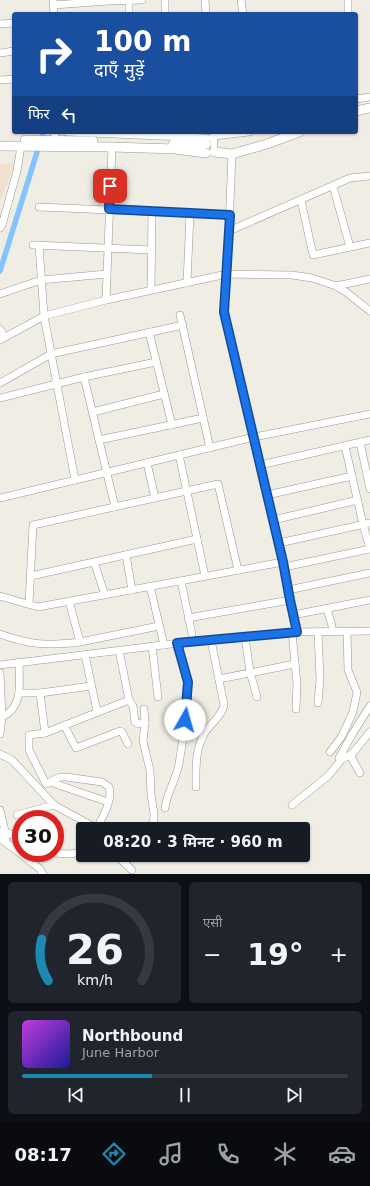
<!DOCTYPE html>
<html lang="hi">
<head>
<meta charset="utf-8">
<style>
	:root { --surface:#171b24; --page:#20242c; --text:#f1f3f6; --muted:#9ea1a6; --line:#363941; --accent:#1d89b0 }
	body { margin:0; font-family:"DejaVu Sans","Noto Sans Devanagari",sans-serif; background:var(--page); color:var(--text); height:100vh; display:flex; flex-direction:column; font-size:15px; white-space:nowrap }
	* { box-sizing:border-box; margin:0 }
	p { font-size:13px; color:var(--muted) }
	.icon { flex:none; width:22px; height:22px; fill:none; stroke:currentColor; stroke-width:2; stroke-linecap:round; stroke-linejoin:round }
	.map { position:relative; height:874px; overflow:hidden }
	.sheet { display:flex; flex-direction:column; gap:8px; padding:8px; background:#0d0f14; flex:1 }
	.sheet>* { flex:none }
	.guide { position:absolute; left:12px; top:12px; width:346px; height:122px; border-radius:4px; box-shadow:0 1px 3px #0004; background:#1a4fa0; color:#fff; overflow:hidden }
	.speed { position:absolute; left:12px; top:810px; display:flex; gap:8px; font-size:20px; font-weight:700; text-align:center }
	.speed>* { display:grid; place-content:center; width:52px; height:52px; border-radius:50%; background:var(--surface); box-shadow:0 1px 3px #0004; line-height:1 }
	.speed .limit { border:6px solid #d22; background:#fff; color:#111 }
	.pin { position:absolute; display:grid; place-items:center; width:34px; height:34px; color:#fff; margin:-17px; border-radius:8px; box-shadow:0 2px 6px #0006 }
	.me { position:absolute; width:44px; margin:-22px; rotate:7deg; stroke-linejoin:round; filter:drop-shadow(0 0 3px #0008) }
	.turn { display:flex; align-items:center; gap:14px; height:84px; padding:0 16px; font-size:18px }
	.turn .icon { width:52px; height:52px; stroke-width:2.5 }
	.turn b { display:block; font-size:28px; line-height:34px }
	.then { display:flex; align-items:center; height:38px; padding:0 16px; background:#0003; gap:8px; font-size:15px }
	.big { font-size:30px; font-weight:700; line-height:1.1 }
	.sheet .tile { flex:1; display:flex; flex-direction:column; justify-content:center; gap:6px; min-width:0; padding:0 14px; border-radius:6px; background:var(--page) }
	.sheet .dial { align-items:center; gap:0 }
	.dial svg { height:104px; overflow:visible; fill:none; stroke:var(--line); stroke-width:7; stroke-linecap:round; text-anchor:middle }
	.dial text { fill:var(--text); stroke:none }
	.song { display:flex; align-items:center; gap:12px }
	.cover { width:48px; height:48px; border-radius:6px; background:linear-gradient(135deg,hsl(290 70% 55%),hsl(240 70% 35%)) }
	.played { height:4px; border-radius:2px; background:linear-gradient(90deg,var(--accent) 40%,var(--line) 40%) }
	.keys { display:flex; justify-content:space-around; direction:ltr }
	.heat { display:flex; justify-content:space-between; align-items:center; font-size:22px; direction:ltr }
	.sheet .tiles { flex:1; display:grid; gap:8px; grid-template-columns:1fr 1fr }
	.tile:last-child { grid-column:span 2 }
	.trip { position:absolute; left:76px; top:822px; width:234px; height:40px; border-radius:4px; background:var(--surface); box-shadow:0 1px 3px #0004; font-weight:700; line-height:40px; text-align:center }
	.dock { display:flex; height:64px; justify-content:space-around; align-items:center; background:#090b0e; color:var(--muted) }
	.dock .icon { width:28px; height:28px }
	.dock .active { color:var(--accent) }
	.dock b { font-size:18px; color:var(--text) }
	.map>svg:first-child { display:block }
	.medical { fill:#efe1ce }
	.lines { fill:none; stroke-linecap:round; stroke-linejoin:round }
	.canal { stroke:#83c3fe; stroke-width:5.5 }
	.minor-casing { stroke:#99978f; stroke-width:8 }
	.major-casing { stroke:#99978f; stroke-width:10 }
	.minor { stroke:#fff; stroke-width:7 }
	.major { stroke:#fff; stroke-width:9 }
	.route-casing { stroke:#114b97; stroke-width:10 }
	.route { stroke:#1a73e8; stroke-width:7 }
</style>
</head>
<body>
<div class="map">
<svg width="370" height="874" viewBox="0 0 370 874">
	<rect width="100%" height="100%" fill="#f0ede5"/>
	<polygon class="medical" points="15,163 0,202 0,164"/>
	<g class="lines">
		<polyline class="canal" points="0,271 43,133"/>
		<defs>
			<g id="minor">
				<polyline points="53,0 54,14"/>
				<polyline points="129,0 129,14"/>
				<polyline points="165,0 165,14"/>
				<polyline points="205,0 206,14"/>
				<polyline points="241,0 243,14"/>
				<polyline points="348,0 348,14"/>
				<polyline points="53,5 109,1 142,0"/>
				<polyline points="0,24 14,23"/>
				<polyline points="0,53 14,51"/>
				<polyline points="0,80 14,79"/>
				<polyline points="356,99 370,97"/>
				<polyline points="54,132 56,140"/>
				<polyline points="67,132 207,138"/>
				<polyline points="213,132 214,146"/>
				<polyline points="214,136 249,132"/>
				<polyline points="112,147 106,300 227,274 292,275 312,278 336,286 346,292 370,311"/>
				<polyline points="232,154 227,277 224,312 283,562 290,600 297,632"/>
				<polyline points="333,186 350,247"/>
				<polyline points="301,200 313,255 370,243"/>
				<polyline points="39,207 230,215"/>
				<polyline points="0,228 2,225 17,171 21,146"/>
				<polyline points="229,231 350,178 370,176"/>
				<polyline points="33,245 151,250"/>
				<polyline points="39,245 44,316 106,300"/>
				<polyline points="187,283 190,213"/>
				<polyline points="336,286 370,279"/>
				<polyline points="151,290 152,211"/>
				<polyline points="0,294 41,280 107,274"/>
				<polyline points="180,315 210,448"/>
				<polyline points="0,329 5,337"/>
				<polyline points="149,332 172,425"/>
				<polyline points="0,340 44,316 75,480"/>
				<polyline points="84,377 156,362"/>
				<polyline points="0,383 51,354 183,325"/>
				<polyline points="0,398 84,377 99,440 203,418"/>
				<polyline points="93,412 164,394"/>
				<polyline points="99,440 115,507"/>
				<polyline points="360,442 370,489"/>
				<polyline points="345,446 363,524 370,549"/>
				<polyline points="179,455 205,576"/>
				<polyline points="147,463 155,498"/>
				<polyline points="260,465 370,440"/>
				<polyline points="267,495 352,476"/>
				<polyline points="0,498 254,437 370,414"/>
				<polyline points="273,520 358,500"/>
				<polyline points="279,543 370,523"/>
				<polyline points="126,555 132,590"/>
				<polyline points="94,562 105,595"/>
				<polyline points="284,567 370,549"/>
				<polyline points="31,576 197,539"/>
				<polyline points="181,581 192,634"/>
				<polyline points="150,586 164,645"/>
				<polyline points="288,590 370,573"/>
				<polyline points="0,596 38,607 283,562"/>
				<polyline points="69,601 80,642 159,626"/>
				<polyline points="29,604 33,525 218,484 238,570"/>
				<polyline points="327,609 332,626"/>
				<polyline points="293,615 370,600"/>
				<polyline points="188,618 290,600"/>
				<polyline points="292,632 297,684 296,709"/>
				<polyline points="318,632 320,679 318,703"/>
				<path d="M0 634C30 645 48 646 80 642"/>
				<polyline points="245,637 250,672 257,697"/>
				<polyline points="152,646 158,697"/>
				<polyline points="119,650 129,700 133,706 135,722 138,724 145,723"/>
				<polyline points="85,655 97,711"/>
				<polyline points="0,665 171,644 297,632 370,631"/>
				<polyline points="0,673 2,717 0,734"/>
				<polyline points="219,679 295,664"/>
				<polyline points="19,693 40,693 91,686"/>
				<polyline points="40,693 45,733"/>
				<polyline points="144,709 145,723 143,741 150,770 151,794 154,814 153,829"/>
				<path d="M2 717C24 707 19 683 19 662"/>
				<polyline points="64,725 76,748 120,731 122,732 128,744"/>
				<polyline points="330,752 342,736 353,712 357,692 348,670 347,632"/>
				<polyline points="0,754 12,760 54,805 98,829"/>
				<polyline points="350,755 360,773"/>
				<polyline points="342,759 339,758 353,733 370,706"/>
				<polyline points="50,782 108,802"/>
				<path d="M196 787C196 770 195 752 203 736 208 725 222 717 224 705L211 640"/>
				<polyline points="292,805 328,776 342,759 352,754 370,732"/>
				<path d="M165 808C167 792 176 780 179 764 183 740 186 715 188 690V682L177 643"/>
				<polyline points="0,810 5,831 6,843"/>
				<polyline points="17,815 54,805"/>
				<path d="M97 828C103 816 113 800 109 787L102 782 66 777H60L46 784 29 750V735L45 733 129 700"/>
				<path d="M0 831C8 831 13 837 21 837"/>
				<polyline points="0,838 40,869 43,874"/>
				<polyline points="52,853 70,854 83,852"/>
				<polyline points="116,855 132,870"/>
			</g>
			<g id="major">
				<polyline points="356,111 370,108"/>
				<polyline points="25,140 93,141"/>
				<polyline points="173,144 206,144"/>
				<polyline points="0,146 112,147 175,149 206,153"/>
				<polyline points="214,152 232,154 267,144 299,132"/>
			</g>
		</defs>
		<use href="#minor" class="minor-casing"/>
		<use href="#major" class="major-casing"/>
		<use href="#minor" class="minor"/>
		<use href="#major" class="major"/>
	</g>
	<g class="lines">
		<defs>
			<polyline id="route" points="110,186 109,209 230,215 224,312 283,562 290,600 297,632 177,643 188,682 185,720"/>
		</defs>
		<use href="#route" class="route-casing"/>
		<use href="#route" class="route"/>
	</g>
</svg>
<div class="speed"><div class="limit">30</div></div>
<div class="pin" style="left:110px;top:186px;background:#d93025"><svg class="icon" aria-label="arrive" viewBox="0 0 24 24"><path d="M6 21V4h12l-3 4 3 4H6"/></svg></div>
<svg class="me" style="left:185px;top:720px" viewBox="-20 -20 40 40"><circle r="19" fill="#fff"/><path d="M0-13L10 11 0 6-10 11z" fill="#1a73e8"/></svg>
<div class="trip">08:20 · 3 मिनट · 960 m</div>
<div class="guide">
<div class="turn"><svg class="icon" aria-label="right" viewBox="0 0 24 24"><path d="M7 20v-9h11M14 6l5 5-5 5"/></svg><div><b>100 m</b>दाएँ मुड़ें</div></div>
<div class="then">फिर<svg class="icon" aria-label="left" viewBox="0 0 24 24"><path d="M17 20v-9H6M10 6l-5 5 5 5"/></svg></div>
</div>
</div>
<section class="sheet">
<div class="tiles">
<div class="tile dial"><svg viewBox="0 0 100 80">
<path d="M14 69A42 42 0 1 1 86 69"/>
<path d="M14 69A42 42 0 0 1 9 37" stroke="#1d89b0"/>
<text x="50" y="56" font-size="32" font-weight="700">26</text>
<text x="50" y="72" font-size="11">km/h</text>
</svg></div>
<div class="tile"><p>एसी</p>
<div class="heat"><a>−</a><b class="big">19°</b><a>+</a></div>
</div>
<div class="tile">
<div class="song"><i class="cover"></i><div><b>Northbound</b><p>June Harbor</p></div></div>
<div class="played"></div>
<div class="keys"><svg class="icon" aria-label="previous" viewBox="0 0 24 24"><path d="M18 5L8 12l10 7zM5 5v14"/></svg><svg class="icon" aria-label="pause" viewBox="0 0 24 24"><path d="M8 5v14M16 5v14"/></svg><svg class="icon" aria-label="next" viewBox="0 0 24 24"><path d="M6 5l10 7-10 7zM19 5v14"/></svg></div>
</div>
</div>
</section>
<nav class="dock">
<b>08:17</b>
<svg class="icon active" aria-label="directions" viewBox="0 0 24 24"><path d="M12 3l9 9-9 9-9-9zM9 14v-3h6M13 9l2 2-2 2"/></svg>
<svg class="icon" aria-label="music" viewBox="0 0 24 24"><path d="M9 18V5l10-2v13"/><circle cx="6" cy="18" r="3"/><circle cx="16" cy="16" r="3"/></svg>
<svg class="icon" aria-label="phone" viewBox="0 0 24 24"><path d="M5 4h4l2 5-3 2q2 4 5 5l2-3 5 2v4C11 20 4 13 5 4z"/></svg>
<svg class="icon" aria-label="climate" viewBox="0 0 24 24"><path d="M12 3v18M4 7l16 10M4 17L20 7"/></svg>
<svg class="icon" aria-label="car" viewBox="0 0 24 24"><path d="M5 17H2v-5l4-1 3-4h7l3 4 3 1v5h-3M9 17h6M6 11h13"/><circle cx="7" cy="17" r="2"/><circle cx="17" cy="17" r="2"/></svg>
</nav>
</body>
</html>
